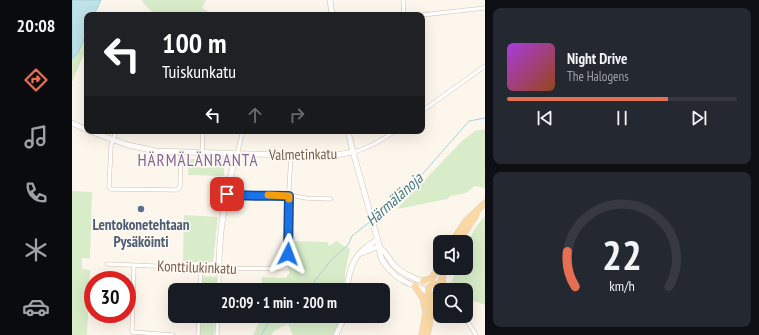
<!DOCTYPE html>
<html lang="en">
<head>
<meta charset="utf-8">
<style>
	:root { --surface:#171b24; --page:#242831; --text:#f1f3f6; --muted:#9ea1a6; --line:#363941; --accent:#e76f51 }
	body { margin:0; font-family:"PT Sans Narrow",sans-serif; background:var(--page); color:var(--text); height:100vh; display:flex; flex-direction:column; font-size:15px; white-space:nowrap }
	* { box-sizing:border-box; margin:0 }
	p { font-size:13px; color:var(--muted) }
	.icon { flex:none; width:22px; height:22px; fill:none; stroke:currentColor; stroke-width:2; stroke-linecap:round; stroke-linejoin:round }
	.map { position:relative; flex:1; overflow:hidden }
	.sheet { display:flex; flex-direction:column; gap:8px; padding:8px; background:#0d0f14; width:274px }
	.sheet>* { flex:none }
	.banner { position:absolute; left:12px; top:12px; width:341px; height:122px; border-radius:8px; box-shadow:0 4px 16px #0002; background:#202124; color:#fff; overflow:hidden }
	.tools { position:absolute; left:361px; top:235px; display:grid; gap:8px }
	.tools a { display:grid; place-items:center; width:40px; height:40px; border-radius:8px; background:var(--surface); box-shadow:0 4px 16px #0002; font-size:20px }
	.speed { position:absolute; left:12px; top:271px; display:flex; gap:8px; font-size:20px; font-weight:700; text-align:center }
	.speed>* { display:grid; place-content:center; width:52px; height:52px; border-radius:50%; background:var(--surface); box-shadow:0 4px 16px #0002; line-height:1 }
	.speed .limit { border:6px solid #d22; background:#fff; color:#111 }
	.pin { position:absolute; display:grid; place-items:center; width:34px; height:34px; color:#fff; margin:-17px; border-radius:8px; box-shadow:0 2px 6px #0006 }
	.me { position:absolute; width:44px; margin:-22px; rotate:3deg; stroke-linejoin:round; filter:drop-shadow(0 0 3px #0008) }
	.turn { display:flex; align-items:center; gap:14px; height:84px; padding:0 12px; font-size:18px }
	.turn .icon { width:52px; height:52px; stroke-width:2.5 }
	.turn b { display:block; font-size:28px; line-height:34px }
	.lanes { display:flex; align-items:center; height:38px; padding:0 12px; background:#0003; justify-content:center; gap:20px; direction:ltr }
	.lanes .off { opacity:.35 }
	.sheet .tile { flex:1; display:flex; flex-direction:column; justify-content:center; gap:6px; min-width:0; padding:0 14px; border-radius:8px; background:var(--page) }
	.sheet .dial { align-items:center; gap:0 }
	.dial svg { height:104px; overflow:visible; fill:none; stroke:var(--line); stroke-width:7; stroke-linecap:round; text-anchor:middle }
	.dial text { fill:var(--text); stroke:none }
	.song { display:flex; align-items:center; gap:12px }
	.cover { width:48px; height:48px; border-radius:6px; background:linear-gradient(135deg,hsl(280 70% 55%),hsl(20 70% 35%)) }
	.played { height:4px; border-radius:2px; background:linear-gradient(90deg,var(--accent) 70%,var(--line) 70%) }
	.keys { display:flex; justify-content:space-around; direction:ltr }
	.trip { position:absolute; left:96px; top:283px; width:222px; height:40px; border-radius:8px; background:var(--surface); box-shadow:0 4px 16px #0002; font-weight:700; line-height:40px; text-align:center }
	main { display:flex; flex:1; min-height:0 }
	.dock { display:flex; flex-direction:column; width:72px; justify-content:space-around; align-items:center; background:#090b0e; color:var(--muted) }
	.dock .icon { width:28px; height:28px }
	.dock .current { color:var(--accent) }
	.dock b { font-size:18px; color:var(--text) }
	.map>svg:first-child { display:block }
	.green { fill:#d8ecc9 }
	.water { fill:#bfe3e8; stroke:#a5d3da }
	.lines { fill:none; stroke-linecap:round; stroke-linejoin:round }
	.stream { stroke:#a5d3da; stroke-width:1 }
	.street-casing { stroke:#d1beb0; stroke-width:4.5 }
	.secondary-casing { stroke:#d6c0b0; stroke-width:6 }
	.primary-casing { stroke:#dad1cd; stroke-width:7 }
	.street { stroke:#fff; stroke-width:3.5 }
	.secondary { stroke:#fff; stroke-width:5 }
	.primary { stroke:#fbd9a5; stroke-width:6 }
	.route-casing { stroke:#114b97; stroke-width:10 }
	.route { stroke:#1a73e8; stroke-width:7 }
	.slow { stroke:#f59e0b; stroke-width:7 }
	.service-dot { fill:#5c6f8a; stroke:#fffaf3; stroke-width:1.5 }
	.labels { text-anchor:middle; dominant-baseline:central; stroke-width:3; stroke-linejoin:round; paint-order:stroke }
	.street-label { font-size:15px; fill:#7a5c4d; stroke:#fffaf3 }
	.service-label { font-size:15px; font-weight:bold; fill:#4e5e75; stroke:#fffaf3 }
	.water-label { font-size:16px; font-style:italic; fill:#437c86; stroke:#fffaf3 }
	.quarter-label { font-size:17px; letter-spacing:1px; fill:#846695; stroke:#fffaf3 }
</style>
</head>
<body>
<main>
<nav class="dock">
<b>20:08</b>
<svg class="icon current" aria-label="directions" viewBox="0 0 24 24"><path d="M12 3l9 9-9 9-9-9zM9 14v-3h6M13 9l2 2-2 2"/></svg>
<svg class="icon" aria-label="music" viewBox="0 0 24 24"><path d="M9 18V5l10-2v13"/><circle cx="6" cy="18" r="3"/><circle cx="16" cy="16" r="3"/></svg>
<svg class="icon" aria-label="phone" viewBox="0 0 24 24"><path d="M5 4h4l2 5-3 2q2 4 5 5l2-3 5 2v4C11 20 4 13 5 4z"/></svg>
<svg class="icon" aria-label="climate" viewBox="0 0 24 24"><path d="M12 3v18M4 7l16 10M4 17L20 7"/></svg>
<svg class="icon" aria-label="car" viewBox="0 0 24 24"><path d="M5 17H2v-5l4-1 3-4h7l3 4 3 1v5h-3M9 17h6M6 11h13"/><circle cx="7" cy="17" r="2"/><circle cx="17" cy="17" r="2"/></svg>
</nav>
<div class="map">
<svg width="413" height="335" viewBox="0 0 413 335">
	<rect width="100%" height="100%" fill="#fdf6ec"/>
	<g class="green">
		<polygon points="69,0 134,0 130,8 142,15 83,15"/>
		<polygon points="15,32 15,47 0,82 0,59"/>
		<polygon points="413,129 413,188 403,186 394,193 379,196 375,199 326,209 326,208 390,141 403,131"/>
		<polygon points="117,159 123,159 123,167 143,168 143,159 150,159 150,167 152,168 152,176 116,175"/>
		<polygon points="0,191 20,192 18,259 10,258 10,269 18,270 15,335 0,335"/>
		<polygon points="112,215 146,217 141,262 111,262"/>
		<polygon points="413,216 413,305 394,298 394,290 382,290 378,286 385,268 394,268 394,246 403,228"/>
		<polygon points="218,241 255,242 257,246 265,241 271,246 278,248 273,274 272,290 189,290 190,277 214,278 217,274"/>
		<polygon points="130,276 145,277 144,290 130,290"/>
		<polygon points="129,316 143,316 142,335 128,335"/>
		<polygon points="190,316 269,316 266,327 261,335 221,335 216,324 202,331 199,335 181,335"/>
	</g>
	<polygon class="water" points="0,0 29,0 22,15 15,15 15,32 6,53 0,59"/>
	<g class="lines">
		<g class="stream">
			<polyline points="301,219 347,178 397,121 413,118"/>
			<polyline points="236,290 259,260 276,245 280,236 299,221"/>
			<polyline points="189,335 195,325 204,316"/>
		</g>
		<defs>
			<g id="street">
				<polyline points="331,0 332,15"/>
				<polyline points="350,15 413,8"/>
				<polyline points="350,111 413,66"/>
				<polyline points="44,131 39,146 37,187 39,189 105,190 108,187 109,152"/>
				<path d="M281 152C296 149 310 140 323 131"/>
				<polyline points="130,153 131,131"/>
				<polyline points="165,154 171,131"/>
				<polyline points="155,194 185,196 194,195 223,196 234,198 259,199"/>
				<polyline points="35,264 153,269 215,268 217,225 216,205 219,156"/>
				<polyline points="62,266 60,332 101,335"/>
				<polyline points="128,290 129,268"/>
				<polyline points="147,290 147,268"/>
				<polyline points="392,316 404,335"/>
				<polyline points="126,335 127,316"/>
				<polyline points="145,335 146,316"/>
			</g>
			<g id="secondary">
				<polyline points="258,0 260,15"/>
				<polyline points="0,123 15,130"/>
				<polyline points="17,131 56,145 84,151 243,156 258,156 281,152"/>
				<path d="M276 131 281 152 308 248C305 259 321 275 330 280 338 285 348 287 356 292"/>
				<path d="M308 248C314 251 317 260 322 265 332 276 347 280 360 284"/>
				<polyline points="290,253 307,246"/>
				<path d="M147 268C147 233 154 187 165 154"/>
				<path d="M275 290C277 266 283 252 305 240"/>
				<polyline points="264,335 273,316"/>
			</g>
			<g id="primary">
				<polyline points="380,242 394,221 413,203"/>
				<polyline points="386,242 404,215"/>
				<polyline points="370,279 371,286 374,290"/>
				<polyline points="351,281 360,278 368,264"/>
				<circle cx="362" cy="290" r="6"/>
				<polyline points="343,286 351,298 353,308"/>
				<polyline points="367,287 373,268"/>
				<polyline points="350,335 357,295"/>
				<polyline points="355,335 363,296"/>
			</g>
		</defs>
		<use href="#street" class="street-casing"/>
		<use href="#secondary" class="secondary-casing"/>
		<use href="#primary" class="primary-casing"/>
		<use href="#street" class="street"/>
		<use href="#secondary" class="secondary"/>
		<use href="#primary" class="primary"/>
	</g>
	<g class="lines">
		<defs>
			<path id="route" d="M155 194C176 197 196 195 217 196L216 254"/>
		</defs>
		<use href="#route" class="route-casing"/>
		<use href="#route" class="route"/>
		<polyline class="slow" points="196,195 217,196 217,199"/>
	</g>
	<circle class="service-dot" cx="69" cy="209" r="4"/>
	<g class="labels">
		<g class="street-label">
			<text transform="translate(231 154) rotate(-1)">Valmetinkatu</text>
			<text transform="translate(125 267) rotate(2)">Konttilukinkatu</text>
		</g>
		<g class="service-label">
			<text x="69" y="224">Lentokonetehtaan<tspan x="69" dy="17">Pysäköinti</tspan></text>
		</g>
		<g class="water-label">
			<text transform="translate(322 199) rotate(-42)">Härmälänoja</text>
		</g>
		<g class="quarter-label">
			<text x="126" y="160">HÄRMÄLÄNRANTA</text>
		</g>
	</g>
</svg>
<div class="tools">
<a><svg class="icon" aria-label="sound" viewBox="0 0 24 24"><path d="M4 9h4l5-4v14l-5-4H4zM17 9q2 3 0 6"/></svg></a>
<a><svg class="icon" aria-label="search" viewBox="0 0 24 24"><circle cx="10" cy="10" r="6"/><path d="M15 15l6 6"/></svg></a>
</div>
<div class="speed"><div class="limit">30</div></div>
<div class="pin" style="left:155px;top:194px;background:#d93025"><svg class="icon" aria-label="arrive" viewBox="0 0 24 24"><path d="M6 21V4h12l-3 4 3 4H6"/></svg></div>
<svg class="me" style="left:216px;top:254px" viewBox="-20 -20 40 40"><path d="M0-17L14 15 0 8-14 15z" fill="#1a73e8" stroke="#fff" stroke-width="4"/></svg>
<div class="trip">20:09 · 1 min · 200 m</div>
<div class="banner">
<div class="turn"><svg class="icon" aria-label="left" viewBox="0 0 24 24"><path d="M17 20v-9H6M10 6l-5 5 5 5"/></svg><div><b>100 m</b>Tuiskunkatu</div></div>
<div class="lanes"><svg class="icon" aria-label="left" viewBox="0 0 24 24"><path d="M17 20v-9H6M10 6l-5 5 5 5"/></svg><svg class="icon off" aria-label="ahead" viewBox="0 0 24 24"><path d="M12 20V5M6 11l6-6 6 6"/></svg><svg class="icon off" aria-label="right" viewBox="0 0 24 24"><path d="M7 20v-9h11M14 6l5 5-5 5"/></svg></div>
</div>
</div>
<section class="sheet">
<div class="tile">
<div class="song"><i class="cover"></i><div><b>Night Drive</b><p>The Halogens</p></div></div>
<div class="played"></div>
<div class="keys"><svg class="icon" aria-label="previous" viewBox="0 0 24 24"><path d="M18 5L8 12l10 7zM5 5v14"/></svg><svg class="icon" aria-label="pause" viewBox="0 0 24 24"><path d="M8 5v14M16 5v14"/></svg><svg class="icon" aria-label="next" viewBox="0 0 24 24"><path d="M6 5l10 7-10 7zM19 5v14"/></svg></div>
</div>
<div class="tile dial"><svg viewBox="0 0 100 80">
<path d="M14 69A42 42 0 1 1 86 69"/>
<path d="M14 69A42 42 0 0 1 8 42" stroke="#e76f51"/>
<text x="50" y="56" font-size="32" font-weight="700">22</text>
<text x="50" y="72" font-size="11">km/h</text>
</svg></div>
</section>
</main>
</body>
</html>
